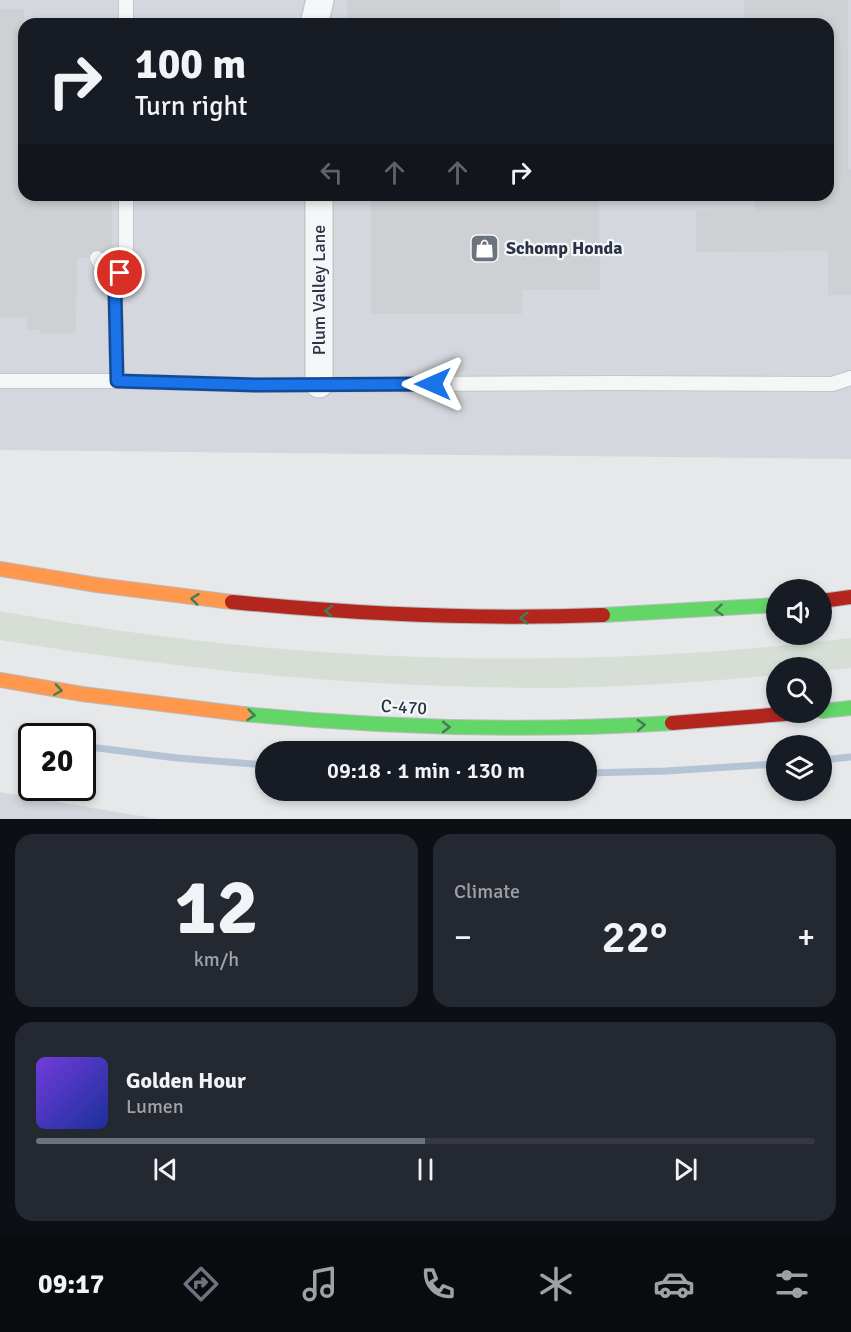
<!DOCTYPE html>
<html lang="en">
<head>
<meta charset="utf-8">
<style>
	:root { --surface:#171b24; --page:#242831; --text:#f1f3f6; --muted:#9ea1a6; --line:#363941; --accent:#6c737f }
	body { margin:0; font-family:Signika,sans-serif; background:var(--page); color:var(--text); height:100vh; display:flex; flex-direction:column; font-size:22px; white-space:nowrap }
	* { box-sizing:border-box; margin:0 }
	p { font-size:20px; color:var(--muted) }
	.icon { flex:none; width:33px; height:33px; fill:none; stroke:currentColor; stroke-width:2; stroke-linecap:round; stroke-linejoin:round }
	.map { position:relative; height:819px; overflow:hidden }
	.sheet { display:flex; flex-direction:column; gap:15px; padding:15px; background:#0d0f14; flex:1 }
	.sheet>* { flex:none }
	.top-card { position:absolute; left:18px; top:18px; width:816px; height:183px; border-radius:18px; box-shadow:0 3px 9px #0003; background:#171b24; color:var(--text); overflow:hidden }
	.fabs { position:absolute; left:766px; top:579px; display:grid; gap:12px }
	.fabs a { display:grid; place-items:center; width:66px; height:66px; border-radius:50%; background:var(--surface); box-shadow:0 3px 9px #0003; font-size:30px }
	.speed { position:absolute; left:18px; top:723px; display:flex; gap:12px; font-size:30px; font-weight:700; text-align:center }
	.speed>* { display:grid; place-content:center; width:78px; height:78px; border-radius:50%; background:var(--surface); box-shadow:0 3px 9px #0003; line-height:1 }
	.speed .limit { border:3px solid #111; border-radius:9px; background:#fff; color:#111 }
	.pin { position:absolute; display:grid; place-items:center; width:51px; height:51px; color:#fff; margin:-26px; border:3px solid #fff; border-radius:50%; box-shadow:0 2px 6px #0007 }
	.me { position:absolute; width:66px; margin:-33px; rotate:270deg; stroke-linejoin:round; filter:drop-shadow(0 0 4px #0008) }
	.turn { display:flex; align-items:center; gap:21px; height:126px; padding:0 18px; font-size:27px }
	.turn .icon { width:78px; height:78px; stroke-width:2.5 }
	.turn b { display:block; font-size:42px; line-height:51px }
	.lanes { display:flex; align-items:center; height:57px; padding:0 18px; background:#0003; justify-content:center; gap:30px; direction:ltr }
	.lanes .off { opacity:.35 }
	.big { font-size:45px; font-weight:600; line-height:1.1 }
	.sheet .card { flex:1; display:flex; flex-direction:column; justify-content:center; gap:9px; min-width:0; padding:0 21px; border-radius:18px; background:var(--page) }
	.sheet .dial { align-items:center; gap:0 }
	.dial b { font-size:78px; line-height:1 }
	.song { display:flex; align-items:center; gap:18px }
	.cover { width:72px; height:72px; border-radius:9px; background:linear-gradient(135deg,hsl(260 70% 55%),hsl(230 70% 35%)) }
	.played { height:6px; border-radius:3px; background:linear-gradient(90deg,var(--accent) 50%,var(--line) 50%) }
	.keys { display:flex; justify-content:space-around; direction:ltr }
	.heat { display:flex; justify-content:space-between; align-items:center; font-size:33px; direction:ltr }
	.sheet .tiles { flex:1; display:grid; gap:15px; grid-template-columns:1fr 1fr }
	.card:last-child { grid-column:span 2 }
	.trip { position:absolute; left:255px; top:741px; width:342px; height:60px; border-radius:30px; background:var(--surface); box-shadow:0 3px 9px #0003; font-weight:600; line-height:60px; text-align:center }
	.dock { display:flex; height:96px; justify-content:space-around; align-items:center; background:#090b0e; color:var(--muted) }
	.dock .icon { width:42px; height:42px }
	.dock .current { color:var(--accent) }
	.dock b { font-size:27px; color:var(--text) }
	.map>svg:first-child { display:block }
	.built { fill:#d4d7dd; fill-rule:evenodd }
	.green { fill:#d6ded6 }
	.lines { fill:none; stroke-linecap:round; stroke-linejoin:round }
	.stream { stroke:#b4c4d5; stroke-width:7 }
	.building { fill:#ced0d3 }
	.lane-casing { stroke:#c4c6c8; stroke-width:16 }
	.street-casing { stroke:#c4c6c8; stroke-width:30 }
	.fast-casing { stroke:#b8bbbf; stroke-width:16 }
	.slow-casing { stroke:#b8bbbf; stroke-width:16 }
	.jam-casing { stroke:#b8bbbf; stroke-width:16 }
	.lane { stroke:#f5f6f7; stroke-width:14 }
	.street { stroke:#f5f6f7; stroke-width:27 }
	.fast { stroke:#63d668; stroke-width:14 }
	.slow { stroke:#ff974d; stroke-width:14 }
	.jam { stroke:#b3261e; stroke-width:14 }
	.oneway { stroke:#447d55 }
	.route-casing { stroke:#114b97; stroke-width:15 }
	.route { stroke:#1a73e8; stroke-width:10 }
	.labels { text-anchor:middle; dominant-baseline:central; stroke-width:4.5; stroke-linejoin:round; paint-order:stroke }
	.poi-label { font-size:18px; font-weight:bold; fill:#2b3445; stroke:#f4f6f9; text-anchor:start }
	.street-label { font-size:18px; fill:#2b3445; stroke:#f4f6f9 }
</style>
</head>
<body>
<div class="map">
<svg width="851" height="819" viewBox="0 0 851 819">
	<rect width="100%" height="100%" fill="#e6e8ea"/>
	<g class="built">
		<path d="M0 0H851V459L0 450ZM24 24H828V195H24Z"/>
		<polygon points="0,792 158,819 0,819"/>
	</g>
	<path class="green" d="M0 611C280 663 568 673 851 638V668L822 671V668H777V675C679 684 581 690 483 687 320 684 160 666 0 640Z"/>
	<g class="lines">
		<g class="stream">
			<polyline points="31,737 32,737"/>
			<polyline points="82,746 177,758 266,765"/>
			<polyline points="822,760 851,757"/>
			<polyline points="586,773 666,771 777,764"/>
		</g>
	</g>
	<g class="building">
		<polygon points="347,0 560,0 560,23 347,24"/>
		<polygon points="744,0 848,0 848,169 851,169 851,295 828,295 828,251 696,252 696,211 755,210 754,195 828,195 828,24 744,24"/>
		<polygon points="0,9 24,9 24,195 112,195 112,258 107,258 102,251 97,249 90,253 88,258 77,258 76,333 41,333 40,330 27,330 27,317 0,317"/>
		<polygon points="371,195 599,196 600,290 522,290 522,314 371,314"/>
	</g>
	<g class="lines">
		<defs>
			<g id="lane">
				<polyline points="126,0 126,24"/>
				<polyline points="97,258 115,290"/>
				<polyline points="0,381 117,381 256,385 616,383 832,384 851,378"/>
				<polyline points="117,381 115,290 126,255 126,195"/>
			</g>
			<g id="street">
				<polyline points="314,24 320,0"/>
				<polyline points="319,384 319,195"/>
			</g>
			<g id="fast">
				<polyline points="603,615 777,605"/>
				<polyline points="822,711 851,708"/>
				<path d="M243 714C385 728 530 732 672 723"/>
			</g>
			<g id="slow">
				<polyline points="0,569 97,585 232,602"/>
				<polyline points="0,680 82,694 243,714"/>
			</g>
			<g id="jam">
				<polyline points="822,601 851,597"/>
				<path d="M232 602C355 614 479 620 603 615"/>
				<polyline points="672,723 810,712"/>
			</g>
		</defs>
		<use href="#lane" class="lane-casing"/>
		<use href="#street" class="street-casing"/>
		<use href="#fast" class="fast-casing"/>
		<use href="#slow" class="slow-casing"/>
		<use href="#jam" class="jam-casing"/>
		<use href="#lane" class="lane"/>
		<use href="#street" class="street"/>
		<use href="#fast" class="fast"/>
		<use href="#slow" class="slow"/>
		<use href="#jam" class="jam"/>
	</g>
	<defs><path id="oneway-chevron" d="M-2-3.5L2.5 0L-2 3.5" fill="none" stroke-width="1.6" stroke-linecap="round" stroke-linejoin="round" transform="scale(1.5)"/></defs>
	<g class="oneway">
		<use href="#oneway-chevron" transform="translate(195 599) rotate(-173)"/>
		<use href="#oneway-chevron" transform="translate(719 610) rotate(175)"/>
		<use href="#oneway-chevron" transform="translate(329 611) rotate(-177)"/>
		<use href="#oneway-chevron" transform="translate(524 618) rotate(180)"/>
		<use href="#oneway-chevron" transform="translate(58 690) rotate(9)"/>
		<use href="#oneway-chevron" transform="translate(251 715) rotate(6)"/>
		<use href="#oneway-chevron" transform="translate(641 725) rotate(-3)"/>
		<use href="#oneway-chevron" transform="translate(446 727) rotate(1)"/>
	</g>
	<g class="lines">
		<defs>
			<polyline id="route" points="120,273 115,290 117,381 256,385 433,384"/>
		</defs>
		<use href="#route" class="route-casing"/>
		<use href="#route" class="route"/>
	</g>
	<defs>
		<symbol id="shop-square" viewBox="-11 -11 22 22"><rect x="-9" y="-9" width="18" height="18" rx="4" fill="#6c737f" stroke="#f4f6f9"/><path d="M-5-2.5h2.3a2.7 3.5 0 0 1 5.4 0H5L5.5 6h-11ZM-1.5-2.5h3a1.5 2.3 0 0 0-3 0Z" fill="#fff"/></symbol>
	</defs>
	<g fill-rule="evenodd">
		<use href="#shop-square" x="468" y="232" width="33" height="33"/>
	</g>
	<g class="labels">
		<g class="poi-label">
			<text x="506" y="248">Schomp Honda</text>
		</g>
		<g class="street-label">
			<text transform="translate(319 290) rotate(-90)">Plum Valley Lane</text>
			<text transform="translate(404 707) rotate(3)">C-470</text>
		</g>
	</g>
</svg>
<div class="fabs">
<a><svg class="icon" aria-label="sound" viewBox="0 0 24 24"><path d="M4 9h4l5-4v14l-5-4H4zM17 9q2 3 0 6"/></svg></a>
<a><svg class="icon" aria-label="search" viewBox="0 0 24 24"><circle cx="10" cy="10" r="6"/><path d="M15 15l6 6"/></svg></a>
<a><svg class="icon" aria-label="layers" viewBox="0 0 24 24"><path d="M12 4l9 5-9 5-9-5zM3 14l9 5 9-5"/></svg></a>
</div>
<div class="speed"><div class="limit">20</div></div>
<div class="pin" style="left:120px;top:273px;background:#d93025"><svg class="icon" aria-label="arrive" viewBox="0 0 24 24"><path d="M6 21V4h12l-3 4 3 4H6"/></svg></div>
<svg class="me" style="left:433px;top:384px" viewBox="-20 -20 40 40"><path d="M0-17L14 15 0 8-14 15z" fill="#1a73e8" stroke="#fff" stroke-width="4"/></svg>
<div class="trip">09:18 · 1 min · 130 m</div>
<div class="top-card">
<div class="turn"><svg class="icon" aria-label="right" viewBox="0 0 24 24"><path d="M7 20v-9h11M14 6l5 5-5 5"/></svg><div><b>100 m</b>Turn right</div></div>
<div class="lanes"><svg class="icon off" aria-label="left" viewBox="0 0 24 24"><path d="M17 20v-9H6M10 6l-5 5 5 5"/></svg><svg class="icon off" aria-label="ahead" viewBox="0 0 24 24"><path d="M12 20V5M6 11l6-6 6 6"/></svg><svg class="icon off" aria-label="ahead" viewBox="0 0 24 24"><path d="M12 20V5M6 11l6-6 6 6"/></svg><svg class="icon" aria-label="right" viewBox="0 0 24 24"><path d="M7 20v-9h11M14 6l5 5-5 5"/></svg></div>
</div>
</div>
<section class="sheet">
<div class="tiles">
<div class="card dial"><b>12</b><p>km/h</p></div>
<div class="card"><p>Climate</p>
<div class="heat"><a>−</a><b class="big">22°</b><a>+</a></div>
</div>
<div class="card">
<div class="song"><i class="cover"></i><div><b>Golden Hour</b><p>Lumen</p></div></div>
<div class="played"></div>
<div class="keys"><svg class="icon" aria-label="previous" viewBox="0 0 24 24"><path d="M18 5L8 12l10 7zM5 5v14"/></svg><svg class="icon" aria-label="pause" viewBox="0 0 24 24"><path d="M8 5v14M16 5v14"/></svg><svg class="icon" aria-label="next" viewBox="0 0 24 24"><path d="M6 5l10 7-10 7zM19 5v14"/></svg></div>
</div>
</div>
</section>
<nav class="dock">
<b>09:17</b>
<svg class="icon current" aria-label="directions" viewBox="0 0 24 24"><path d="M12 3l9 9-9 9-9-9zM9 14v-3h6M13 9l2 2-2 2"/></svg>
<svg class="icon" aria-label="music" viewBox="0 0 24 24"><path d="M9 18V5l10-2v13"/><circle cx="6" cy="18" r="3"/><circle cx="16" cy="16" r="3"/></svg>
<svg class="icon" aria-label="phone" viewBox="0 0 24 24"><path d="M5 4h4l2 5-3 2q2 4 5 5l2-3 5 2v4C11 20 4 13 5 4z"/></svg>
<svg class="icon" aria-label="climate" viewBox="0 0 24 24"><path d="M12 3v18M4 7l16 10M4 17L20 7"/></svg>
<svg class="icon" aria-label="car" viewBox="0 0 24 24"><path d="M5 17H2v-5l4-1 3-4h7l3 4 3 1v5h-3M9 17h6M6 11h13"/><circle cx="7" cy="17" r="2"/><circle cx="17" cy="17" r="2"/></svg>
<svg class="icon" aria-label="filters" viewBox="0 0 24 24"><path d="M4 7h16M4 17h16"/><circle cx="9" cy="7" r="2"/><circle cx="15" cy="17" r="2"/></svg>
</nav>
</body>
</html>
